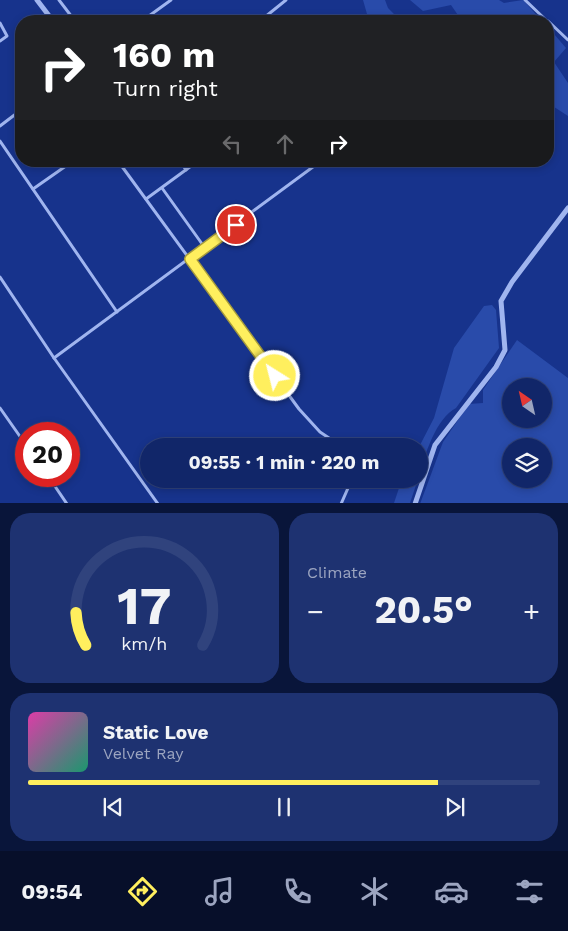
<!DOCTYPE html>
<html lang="en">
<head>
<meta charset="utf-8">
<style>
	:root { --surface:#112669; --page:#1e3271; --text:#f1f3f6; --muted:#9ca5c0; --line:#30437d; --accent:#ffef5e }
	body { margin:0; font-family:"Work Sans",sans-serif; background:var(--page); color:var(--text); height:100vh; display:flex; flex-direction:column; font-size:19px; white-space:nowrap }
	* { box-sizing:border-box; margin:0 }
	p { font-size:16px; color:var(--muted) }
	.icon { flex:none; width:28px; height:28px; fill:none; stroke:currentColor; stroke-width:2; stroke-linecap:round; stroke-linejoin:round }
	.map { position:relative; height:503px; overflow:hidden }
	.side { display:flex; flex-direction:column; gap:10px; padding:10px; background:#09153a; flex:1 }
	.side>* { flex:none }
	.banner { position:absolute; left:15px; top:15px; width:539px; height:152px; border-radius:20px; box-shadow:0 2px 8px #0003,0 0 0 1px var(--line); background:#202124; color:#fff; overflow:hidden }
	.needle { width:32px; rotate:326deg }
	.buttons { position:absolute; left:502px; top:378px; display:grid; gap:10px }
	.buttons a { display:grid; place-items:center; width:50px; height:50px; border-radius:50%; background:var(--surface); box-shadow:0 2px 8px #0003,0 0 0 1px var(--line); font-size:25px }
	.speed { position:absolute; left:15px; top:422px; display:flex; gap:10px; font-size:25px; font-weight:700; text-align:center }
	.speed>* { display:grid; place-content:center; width:65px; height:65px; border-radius:50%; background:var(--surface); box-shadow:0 2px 8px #0003,0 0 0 1px var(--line); line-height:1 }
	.speed .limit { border:8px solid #d22; background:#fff; color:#111 }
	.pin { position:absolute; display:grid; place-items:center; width:42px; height:42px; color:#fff; margin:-21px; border:2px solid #fff; border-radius:50%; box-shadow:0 1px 5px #0007 }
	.me { position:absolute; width:55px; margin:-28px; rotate:324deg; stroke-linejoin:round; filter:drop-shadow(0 0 4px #0008) }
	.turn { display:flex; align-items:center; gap:18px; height:105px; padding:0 15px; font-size:22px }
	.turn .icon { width:65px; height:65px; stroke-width:2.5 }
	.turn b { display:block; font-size:35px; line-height:42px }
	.lanes { display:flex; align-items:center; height:48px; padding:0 15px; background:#0003; justify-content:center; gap:25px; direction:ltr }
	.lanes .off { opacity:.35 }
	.big { font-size:38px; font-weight:700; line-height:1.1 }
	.side .card { flex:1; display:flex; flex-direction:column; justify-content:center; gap:8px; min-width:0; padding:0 18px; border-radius:20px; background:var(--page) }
	.side .dial { align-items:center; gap:0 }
	.dial svg { height:130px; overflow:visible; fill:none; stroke:var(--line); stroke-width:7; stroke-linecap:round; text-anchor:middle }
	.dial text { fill:var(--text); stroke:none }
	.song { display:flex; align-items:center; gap:15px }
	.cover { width:60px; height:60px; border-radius:8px; background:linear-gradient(135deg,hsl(320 70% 55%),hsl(160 70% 35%)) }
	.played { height:5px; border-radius:2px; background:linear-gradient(90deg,var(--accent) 80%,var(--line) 80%) }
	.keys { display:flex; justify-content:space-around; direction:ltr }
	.heat { display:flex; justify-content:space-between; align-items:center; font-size:28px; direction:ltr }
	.side .tiles { flex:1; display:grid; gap:10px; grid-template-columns:1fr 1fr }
	.card:last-child { grid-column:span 2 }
	.trip { position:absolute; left:140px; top:438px; width:288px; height:50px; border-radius:25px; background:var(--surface); box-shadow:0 2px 8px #0003,0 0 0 1px var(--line); font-weight:700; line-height:50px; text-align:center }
	.tab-bar { display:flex; height:80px; justify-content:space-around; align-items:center; background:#070f2a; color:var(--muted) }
	.tab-bar .icon { width:35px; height:35px }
	.tab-bar .on { color:var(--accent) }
	.tab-bar b { font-size:22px; color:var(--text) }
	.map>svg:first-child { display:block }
	.green { fill:#294baa; fill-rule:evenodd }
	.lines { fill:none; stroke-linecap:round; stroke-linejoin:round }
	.service { stroke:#a0b5ef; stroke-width:3 }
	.minor { stroke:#a0b5ef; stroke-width:5 }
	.route-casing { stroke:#a69b3d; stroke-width:12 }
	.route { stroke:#ffef5e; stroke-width:9 }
</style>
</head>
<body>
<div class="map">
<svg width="568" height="504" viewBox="0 0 568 504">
	<rect width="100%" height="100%" fill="#17338c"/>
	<g class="green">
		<polygon points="363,0 385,0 388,8 401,21 369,21"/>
		<polygon points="410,0 499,0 504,3 523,0 542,21 462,21 451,5 423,11"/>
		<polygon points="548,27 566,48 554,62 568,83 568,116 548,103"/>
		<path d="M492 305 496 310 499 348 456 408C436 418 425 455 419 475V447L434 418 454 348 484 306Z"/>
		<path d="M517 340 568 378V503L420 504 443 442 469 404 483 403V390ZM511 386H544V419H511ZM511 446H544V479H511Z"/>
		<polygon points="402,479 418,479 410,503 394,503"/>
	</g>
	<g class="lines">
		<g class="service">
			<polyline points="59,0 75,21"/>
			<polyline points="525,0 547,21"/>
			<polyline points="142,21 171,0"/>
			<polyline points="260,21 286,0"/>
			<polyline points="548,21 568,40"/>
			<polyline points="0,23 7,36 0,41"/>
			<polyline points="0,126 21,110"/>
			<polyline points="0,141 117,312"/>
			<polyline points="118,161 299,409 320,432 341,446"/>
			<polyline points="180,161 186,170"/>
			<polyline points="162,188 205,248"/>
			<polyline points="33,189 73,161"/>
			<polyline points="146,199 198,161"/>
			<polyline points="0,277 54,358 158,504"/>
			<polyline points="54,358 321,161"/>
			<polyline points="0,408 26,445"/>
			<polyline points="48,476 67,504"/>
			<polyline points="341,504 352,479"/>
		</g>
		<g class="minor">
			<polyline points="37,0 53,21"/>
			<polyline points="415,504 435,445 496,367 505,350 501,301 512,282 568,208"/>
		</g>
	</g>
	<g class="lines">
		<defs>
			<polyline id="route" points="236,225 190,259 275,376"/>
		</defs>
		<use href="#route" class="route-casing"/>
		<use href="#route" class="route"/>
	</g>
</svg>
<div class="buttons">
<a><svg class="needle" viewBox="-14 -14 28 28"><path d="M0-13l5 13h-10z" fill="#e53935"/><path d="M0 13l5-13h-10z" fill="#9ca5c0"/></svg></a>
<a><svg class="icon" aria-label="layers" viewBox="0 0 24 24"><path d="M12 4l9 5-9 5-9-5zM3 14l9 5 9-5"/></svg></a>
</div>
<div class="speed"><div class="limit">20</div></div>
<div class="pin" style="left:236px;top:225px;background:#d93025"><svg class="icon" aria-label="arrive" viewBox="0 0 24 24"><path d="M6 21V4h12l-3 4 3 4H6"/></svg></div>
<svg class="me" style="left:275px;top:376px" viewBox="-20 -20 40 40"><circle r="17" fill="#ffef5e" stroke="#fff" stroke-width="3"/><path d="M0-11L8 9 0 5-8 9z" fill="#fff"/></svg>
<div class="trip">09:55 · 1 min · 220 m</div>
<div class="banner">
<div class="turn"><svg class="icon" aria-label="right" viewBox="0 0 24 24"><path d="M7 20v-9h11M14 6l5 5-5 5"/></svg><div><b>160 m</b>Turn right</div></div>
<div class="lanes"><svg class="icon off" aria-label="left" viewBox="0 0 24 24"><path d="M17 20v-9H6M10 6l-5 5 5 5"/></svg><svg class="icon off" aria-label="ahead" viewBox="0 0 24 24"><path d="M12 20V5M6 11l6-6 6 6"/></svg><svg class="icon" aria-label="right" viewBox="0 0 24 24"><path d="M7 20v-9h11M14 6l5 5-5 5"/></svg></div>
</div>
</div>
<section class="side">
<div class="tiles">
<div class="card dial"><svg viewBox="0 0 100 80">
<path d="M14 69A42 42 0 1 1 86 69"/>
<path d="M14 69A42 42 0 0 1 8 49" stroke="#ffef5e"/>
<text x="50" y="56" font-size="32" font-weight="700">17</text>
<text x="50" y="72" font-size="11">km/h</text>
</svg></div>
<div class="card"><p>Climate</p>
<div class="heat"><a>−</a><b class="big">20.5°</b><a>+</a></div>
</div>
<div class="card">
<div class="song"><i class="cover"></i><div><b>Static Love</b><p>Velvet Ray</p></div></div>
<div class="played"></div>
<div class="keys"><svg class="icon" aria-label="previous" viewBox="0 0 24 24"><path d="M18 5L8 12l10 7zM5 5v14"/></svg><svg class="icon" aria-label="pause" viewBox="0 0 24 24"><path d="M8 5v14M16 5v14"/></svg><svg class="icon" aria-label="next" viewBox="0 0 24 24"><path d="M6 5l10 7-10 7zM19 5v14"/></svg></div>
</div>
</div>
</section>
<nav class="tab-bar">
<b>09:54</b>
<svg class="icon on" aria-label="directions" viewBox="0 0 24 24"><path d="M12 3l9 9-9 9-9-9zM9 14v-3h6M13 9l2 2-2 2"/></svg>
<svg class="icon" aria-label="music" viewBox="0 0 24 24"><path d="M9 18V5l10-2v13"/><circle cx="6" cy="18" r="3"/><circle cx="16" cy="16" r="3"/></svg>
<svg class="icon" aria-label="phone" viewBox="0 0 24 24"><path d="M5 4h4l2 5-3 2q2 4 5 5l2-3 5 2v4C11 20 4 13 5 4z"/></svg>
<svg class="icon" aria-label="climate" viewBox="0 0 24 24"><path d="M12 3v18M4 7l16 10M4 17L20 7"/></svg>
<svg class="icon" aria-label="car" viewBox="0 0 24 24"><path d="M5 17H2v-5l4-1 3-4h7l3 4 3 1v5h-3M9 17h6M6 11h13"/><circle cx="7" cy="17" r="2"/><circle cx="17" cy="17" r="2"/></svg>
<svg class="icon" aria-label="filters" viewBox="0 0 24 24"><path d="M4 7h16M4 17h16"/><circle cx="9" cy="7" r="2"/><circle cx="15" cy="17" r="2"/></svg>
</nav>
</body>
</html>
